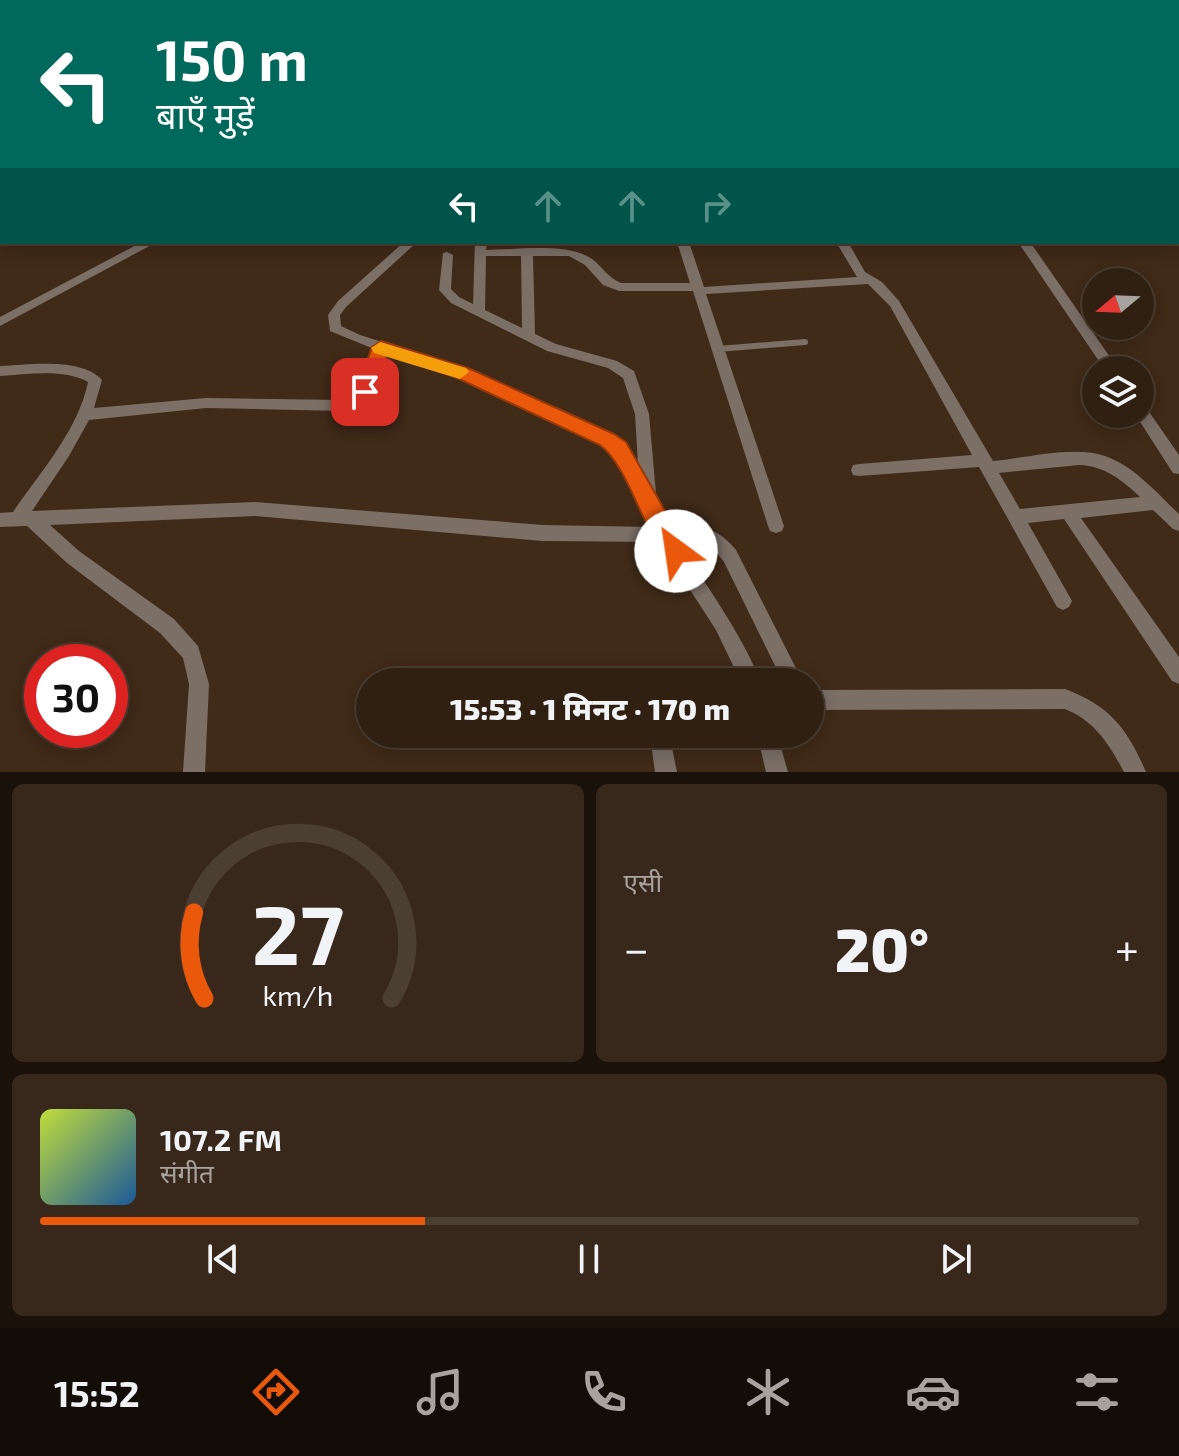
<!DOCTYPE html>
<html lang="hi">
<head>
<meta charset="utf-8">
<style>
	:root { --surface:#302012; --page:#38281b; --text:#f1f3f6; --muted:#a8a39f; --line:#4b3e32; --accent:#ea580c }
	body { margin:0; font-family:"Exo 2","Noto Sans Devanagari",sans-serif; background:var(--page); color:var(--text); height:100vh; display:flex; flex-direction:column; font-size:30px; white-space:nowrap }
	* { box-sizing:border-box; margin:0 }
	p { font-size:26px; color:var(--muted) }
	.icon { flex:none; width:44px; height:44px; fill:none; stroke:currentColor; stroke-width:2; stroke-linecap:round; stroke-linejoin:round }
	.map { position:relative; height:772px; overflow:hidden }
	.panel { display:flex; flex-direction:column; gap:12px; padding:12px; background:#1a120a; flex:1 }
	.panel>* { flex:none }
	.top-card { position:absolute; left:0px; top:0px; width:1180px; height:244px; box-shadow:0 4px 20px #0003,0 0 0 2px var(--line); background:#00695c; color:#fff; overflow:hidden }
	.needle { width:52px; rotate:251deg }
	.tools { position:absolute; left:1082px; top:268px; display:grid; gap:16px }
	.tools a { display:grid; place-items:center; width:72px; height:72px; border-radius:50%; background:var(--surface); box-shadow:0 4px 20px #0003,0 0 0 2px var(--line); font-size:40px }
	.speed { position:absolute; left:24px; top:644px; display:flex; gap:16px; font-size:40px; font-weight:700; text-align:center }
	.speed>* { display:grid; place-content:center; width:104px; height:104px; border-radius:50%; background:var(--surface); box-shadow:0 4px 20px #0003,0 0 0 2px var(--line); line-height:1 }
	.speed .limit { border:12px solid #d22; background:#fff; color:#111 }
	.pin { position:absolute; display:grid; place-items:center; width:68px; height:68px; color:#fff; margin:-34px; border-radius:16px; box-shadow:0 4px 12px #0006 }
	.me { position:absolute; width:88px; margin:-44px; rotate:329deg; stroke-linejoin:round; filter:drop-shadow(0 0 6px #0008) }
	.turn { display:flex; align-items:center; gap:28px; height:168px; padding:0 24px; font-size:36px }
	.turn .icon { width:104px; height:104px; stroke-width:2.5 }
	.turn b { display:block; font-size:56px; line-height:68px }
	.lanes { display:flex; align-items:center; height:76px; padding:0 24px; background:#0003; justify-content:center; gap:40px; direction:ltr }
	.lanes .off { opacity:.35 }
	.big { font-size:60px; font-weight:800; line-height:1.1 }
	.panel .widget { flex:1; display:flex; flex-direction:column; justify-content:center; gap:12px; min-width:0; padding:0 28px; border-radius:12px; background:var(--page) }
	.panel .dial { align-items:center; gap:0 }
	.dial svg { height:208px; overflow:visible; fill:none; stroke:var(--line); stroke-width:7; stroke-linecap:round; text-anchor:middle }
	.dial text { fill:var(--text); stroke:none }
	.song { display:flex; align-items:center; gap:24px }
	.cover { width:96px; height:96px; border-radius:12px; background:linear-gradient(135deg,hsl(70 70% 55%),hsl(210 70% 35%)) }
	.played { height:8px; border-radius:4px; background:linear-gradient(90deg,var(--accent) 35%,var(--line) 35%) }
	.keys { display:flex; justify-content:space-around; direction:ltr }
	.heat { display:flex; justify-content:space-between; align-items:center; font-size:44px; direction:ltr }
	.panel .tiles { flex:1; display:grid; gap:12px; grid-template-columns:1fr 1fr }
	.widget:last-child { grid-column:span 2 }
	.trip { position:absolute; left:356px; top:668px; width:468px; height:80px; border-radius:40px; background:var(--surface); box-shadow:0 4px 20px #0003,0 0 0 2px var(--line); font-weight:800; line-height:80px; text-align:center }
	.tab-bar { display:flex; height:128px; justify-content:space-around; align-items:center; background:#130d07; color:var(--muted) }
	.tab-bar .icon { width:56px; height:56px }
	.tab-bar .selected { color:var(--accent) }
	.tab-bar b { font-size:36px; color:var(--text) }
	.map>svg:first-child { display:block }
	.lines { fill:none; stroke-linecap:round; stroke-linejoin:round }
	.service { stroke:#7b6f66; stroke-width:6 }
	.minor { fill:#7b6f66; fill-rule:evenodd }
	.trunk { fill:#d5bca7; fill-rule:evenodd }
	.route { fill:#ea580c; stroke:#983908; stroke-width:2 }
	.slow { fill:#f59e0b }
</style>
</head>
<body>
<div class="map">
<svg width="1179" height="772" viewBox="0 0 1179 772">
	<rect width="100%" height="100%" fill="#402a18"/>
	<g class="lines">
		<polyline class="service" points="718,349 805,342"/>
		<g class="minor">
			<polygon points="248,0 292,0 295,2 252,2"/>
			<rect x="379" y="0" width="6" height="2"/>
			<rect x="553" y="0" width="6" height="2"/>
			<polygon points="608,0 614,0 615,2 609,2"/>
			<rect x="688" y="0" width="6" height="2"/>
			<rect x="733" y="0" width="6" height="2"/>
			<polygon points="771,0 852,0 852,1 767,2"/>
			<polygon points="866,0 872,0 873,2 867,2"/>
			<polygon points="997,0 1004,0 1005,2 998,2"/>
			<polygon points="1108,0 1115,0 1117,2 1110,2"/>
			<rect x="1178" y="11" width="1" height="4"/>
			<polygon points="0,27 2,27 0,32"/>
			<rect x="1178" y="37" width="1" height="4"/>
			<rect x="1178" y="58" width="1" height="5"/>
			<rect x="1178" y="85" width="1" height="4"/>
			<rect x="1178" y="110" width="1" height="6"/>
			<rect x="1178" y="124" width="1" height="6"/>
			<rect x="1178" y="140" width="1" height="7"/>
			<rect x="1178" y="151" width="1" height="6"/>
			<rect x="1178" y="196" width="1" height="6"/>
			<polygon points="142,242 157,242 0,326 0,317"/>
			<path d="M404 242H417L346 307 340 315 341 326 360 335 467 369 612 435 623 444 638 465 635 414 623 378 608 368 547 351 451 303 439 290 443 253 447 252 453 255 451 289 459 297 473 304 475 242H487L486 250C516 250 568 242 592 259 603 267 608 278 621 283H690L677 242H689L704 287 857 277 836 242H848L865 272 882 282 899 301 993 461C1025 458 1075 445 1105 456 1134 466 1157 493 1179 514V531L1173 529 1153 510 1081 518 1179 657V684L1172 681 1064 519 1028 523 1072 601 1069 607 1063 610 1057 607 979 467 859 476 853 475 851 470 853 465 859 464 972 455 890 306 868 284 706 294 784 526 782 531 776 533 770 531 768 526 693 291H619L603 285 585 265 569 256H533L535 334 556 344 617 361 634 371 649 414 656 494 654 498 669 527C700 527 715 524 736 550L803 682H783L724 562C708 541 703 543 678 542 708 588 740 631 761 682H741L716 630 659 542 543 541 255 516 50 525 79 551 174 619 198 646 209 684 205 772H183L189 684 183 658 160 633 67 563 27 526 0 527V513L13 512C40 472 78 431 88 382 62 368 28 375 0 376V366C29 365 81 357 102 380L94 408 206 398 342 400 360 386 374 349 330 331 328 315 338 301ZM486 256H521L522 328 485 310ZM386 353 457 377 602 443C627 467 637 497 651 527L543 525 255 502 32 511 69 456 89 420 206 408 343 411C371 402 377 379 386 353ZM1079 465C1105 466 1122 480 1140 497L1020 509 999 473Z"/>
			<polygon points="1018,242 1030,242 1119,370 1105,370"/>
			<polygon points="1140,404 1145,406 1179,455 1179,474 1173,473 1135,414 1140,414"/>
			<path d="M1065 689C1110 706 1127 728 1146 772H1124C1109 744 1095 721 1065 709L810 710V690Z"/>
			<polygon points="654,734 674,734 671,743 677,772 655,772 651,743"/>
			<polygon points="757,734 777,734 788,772 766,772"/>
		</g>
		<g class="trunk">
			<polygon points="108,0 120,0 107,2"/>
			<polygon points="2,87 2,96 0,97 0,88"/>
		</g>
	</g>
	<path class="route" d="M381 341 468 368 614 434 626 442 684 544 687 551 684 559 676 562C647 551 633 470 600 445L455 377 387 355 372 396H359L356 392 372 347Z"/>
	<polygon class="slow" points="380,342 466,368 469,372 460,379 374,353 371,348"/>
</svg>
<div class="tools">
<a><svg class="needle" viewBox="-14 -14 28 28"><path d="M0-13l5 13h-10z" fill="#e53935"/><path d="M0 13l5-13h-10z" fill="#a8a39f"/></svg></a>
<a><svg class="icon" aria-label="layers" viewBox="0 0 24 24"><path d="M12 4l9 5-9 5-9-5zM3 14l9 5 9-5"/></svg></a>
</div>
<div class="speed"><div class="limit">30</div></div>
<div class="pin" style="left:365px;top:392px;background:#d93025"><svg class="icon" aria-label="arrive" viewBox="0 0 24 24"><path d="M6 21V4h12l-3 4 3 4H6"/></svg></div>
<svg class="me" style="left:676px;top:551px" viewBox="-20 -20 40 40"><circle r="19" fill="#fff"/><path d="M0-13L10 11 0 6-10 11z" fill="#ea580c"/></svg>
<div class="trip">15:53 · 1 मिनट · 170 m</div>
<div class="top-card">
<div class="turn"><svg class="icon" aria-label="left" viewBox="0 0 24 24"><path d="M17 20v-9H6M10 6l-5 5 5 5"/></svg><div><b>150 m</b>बाएँ मुड़ें</div></div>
<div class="lanes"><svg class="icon" aria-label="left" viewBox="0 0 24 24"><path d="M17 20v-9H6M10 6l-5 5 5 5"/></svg><svg class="icon off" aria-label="ahead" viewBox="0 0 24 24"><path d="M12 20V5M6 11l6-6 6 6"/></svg><svg class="icon off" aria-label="ahead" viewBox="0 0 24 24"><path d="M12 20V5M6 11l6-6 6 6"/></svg><svg class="icon off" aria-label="right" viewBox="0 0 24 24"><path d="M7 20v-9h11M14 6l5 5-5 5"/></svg></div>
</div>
</div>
<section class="panel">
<div class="tiles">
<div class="widget dial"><svg viewBox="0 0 100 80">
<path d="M14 69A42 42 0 1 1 86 69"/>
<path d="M14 69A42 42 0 0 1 10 36" stroke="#ea580c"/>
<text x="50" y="56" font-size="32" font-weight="700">27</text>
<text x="50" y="72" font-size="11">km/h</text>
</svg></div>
<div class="widget"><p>एसी</p>
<div class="heat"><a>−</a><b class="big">20°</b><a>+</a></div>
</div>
<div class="widget">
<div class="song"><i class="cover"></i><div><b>107.2 FM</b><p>संगीत</p></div></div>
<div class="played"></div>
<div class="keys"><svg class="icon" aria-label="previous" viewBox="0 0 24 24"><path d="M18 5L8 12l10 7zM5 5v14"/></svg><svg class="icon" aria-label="pause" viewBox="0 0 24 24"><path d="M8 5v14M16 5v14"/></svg><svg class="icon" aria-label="next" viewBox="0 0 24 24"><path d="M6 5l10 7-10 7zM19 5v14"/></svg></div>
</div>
</div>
</section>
<nav class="tab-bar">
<b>15:52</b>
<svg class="icon selected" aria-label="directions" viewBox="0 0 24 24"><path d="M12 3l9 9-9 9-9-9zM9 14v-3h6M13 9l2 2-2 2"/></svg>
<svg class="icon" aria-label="music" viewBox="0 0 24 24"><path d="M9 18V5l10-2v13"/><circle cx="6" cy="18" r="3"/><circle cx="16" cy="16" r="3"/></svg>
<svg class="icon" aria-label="phone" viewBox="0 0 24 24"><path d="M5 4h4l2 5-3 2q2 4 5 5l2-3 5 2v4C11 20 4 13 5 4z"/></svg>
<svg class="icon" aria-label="climate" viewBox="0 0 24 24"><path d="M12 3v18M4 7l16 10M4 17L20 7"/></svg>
<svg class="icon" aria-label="car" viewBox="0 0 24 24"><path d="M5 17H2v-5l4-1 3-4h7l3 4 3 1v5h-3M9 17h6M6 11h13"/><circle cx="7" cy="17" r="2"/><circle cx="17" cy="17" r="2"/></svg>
<svg class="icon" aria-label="filters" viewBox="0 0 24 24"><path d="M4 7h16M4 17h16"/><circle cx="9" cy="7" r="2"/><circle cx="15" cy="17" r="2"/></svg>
</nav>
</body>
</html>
